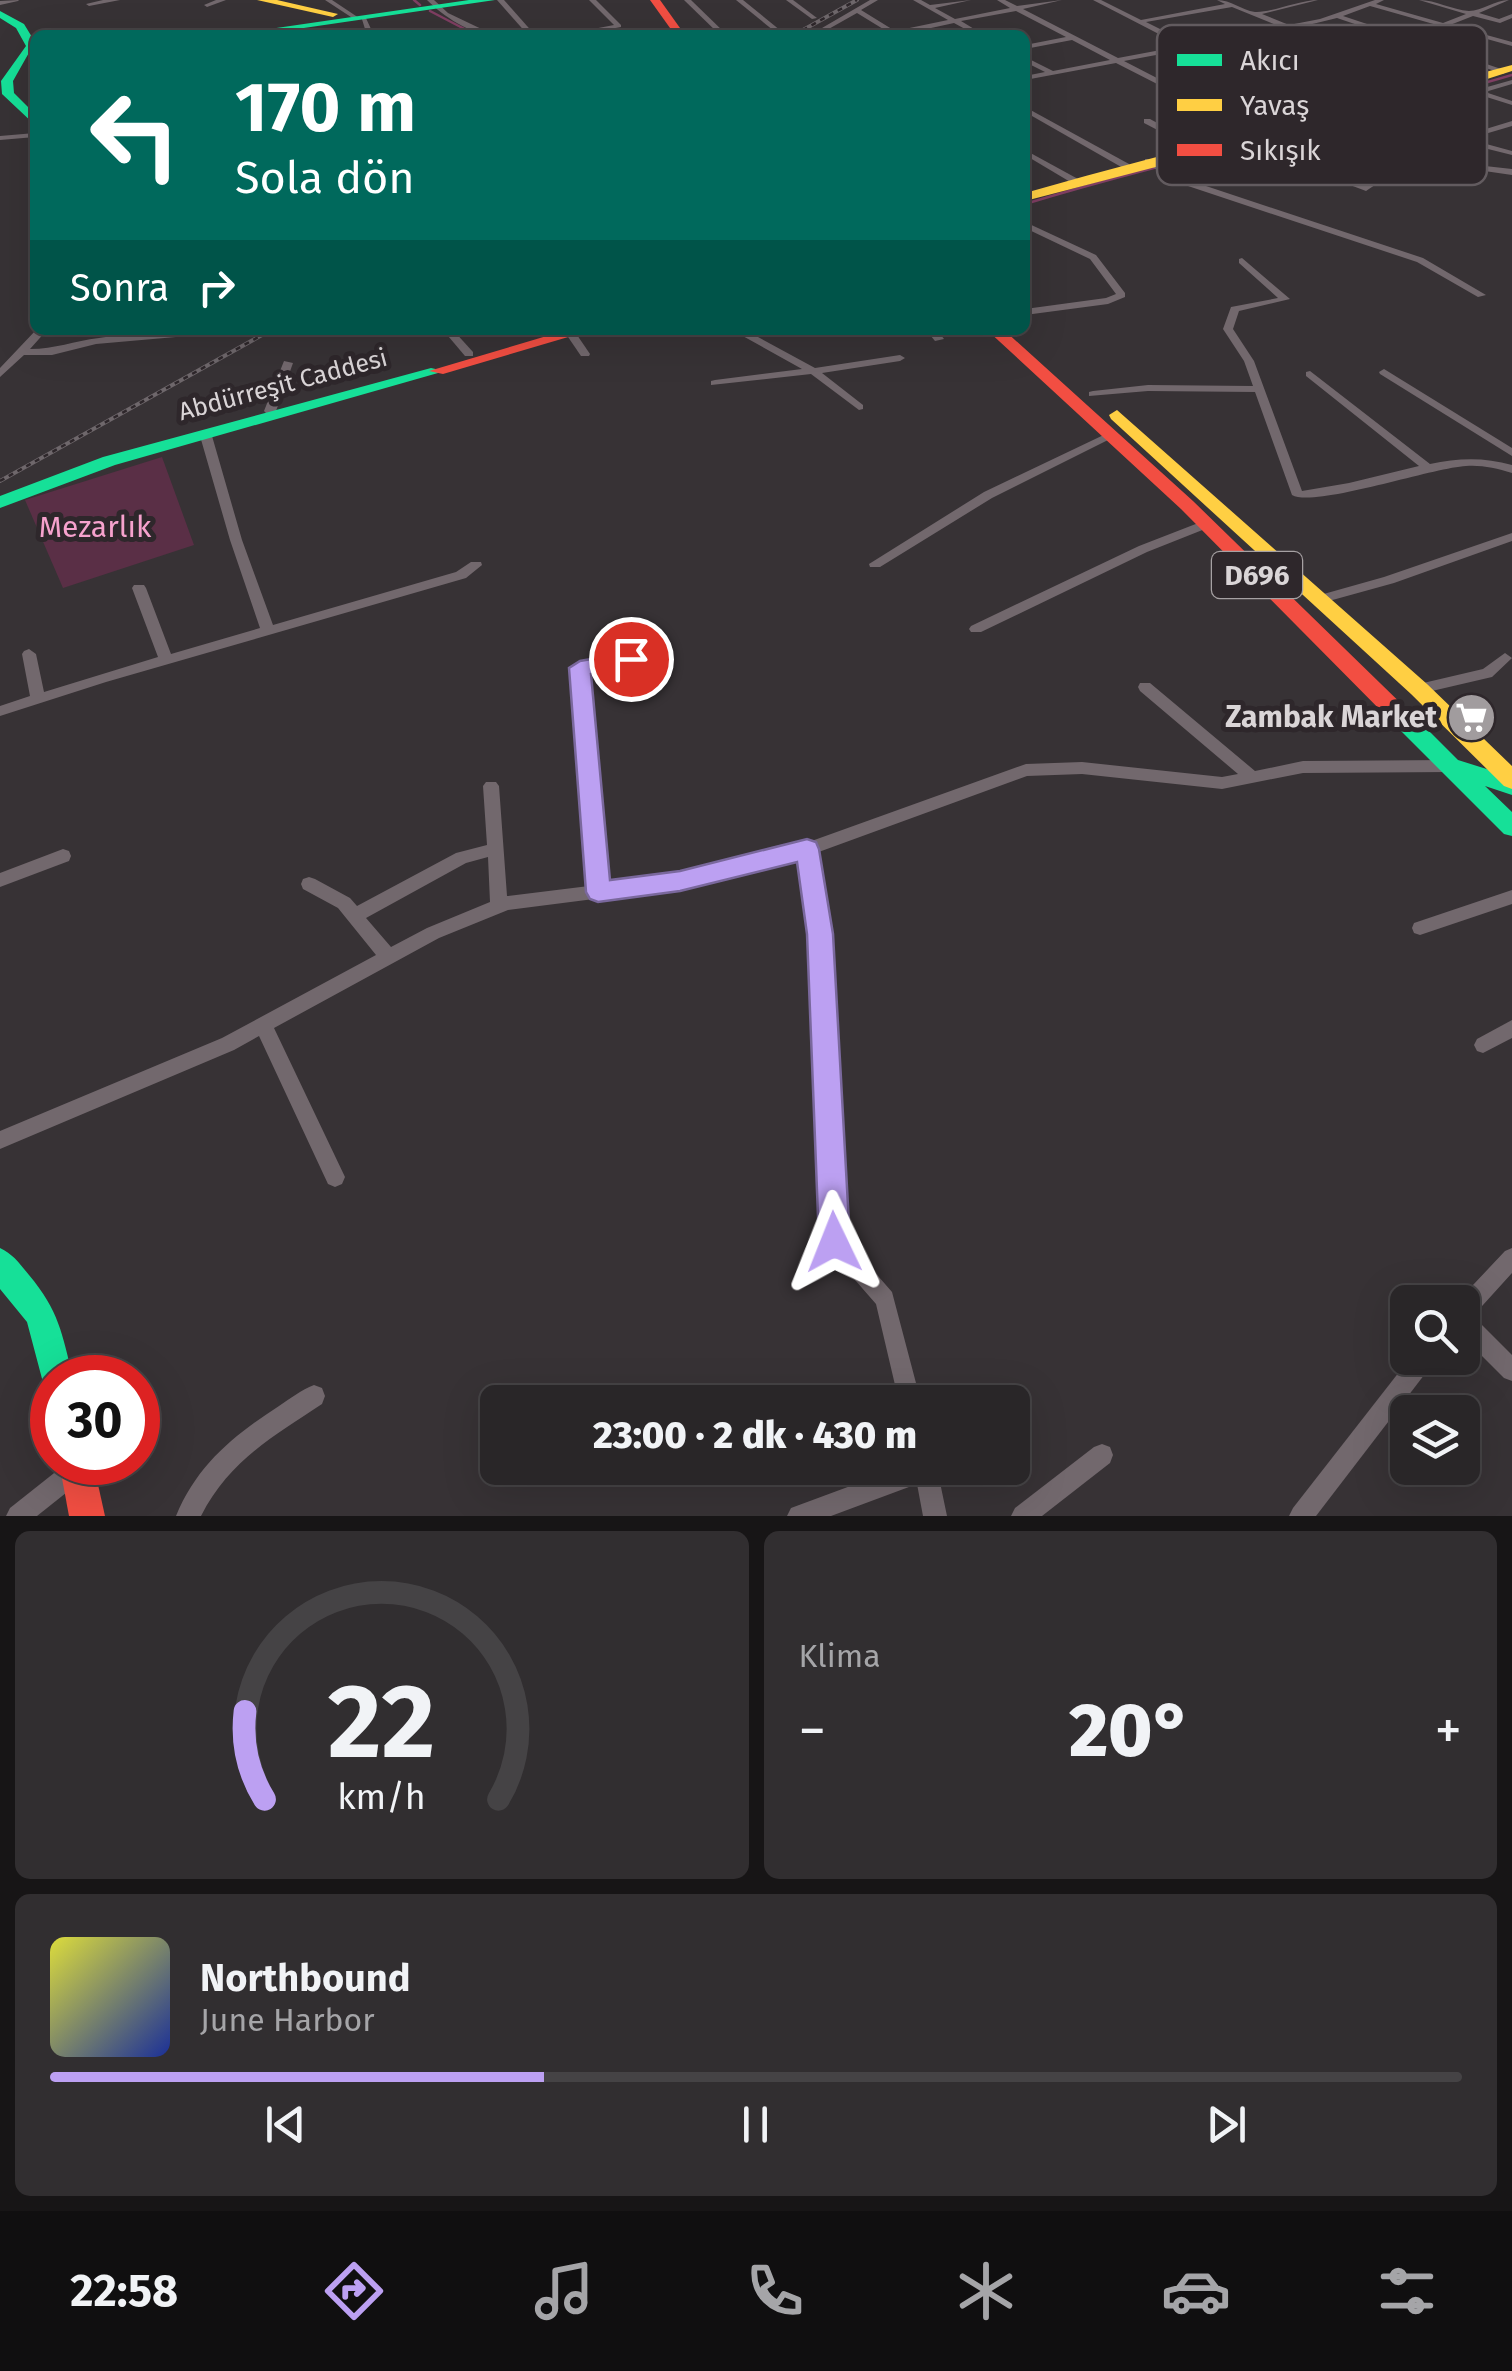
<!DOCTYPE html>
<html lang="tr">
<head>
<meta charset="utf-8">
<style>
	:root { --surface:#292628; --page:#312e30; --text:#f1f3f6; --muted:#a5a5a8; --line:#454345; --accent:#bca0f2 }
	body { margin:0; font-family:"Fira Sans",sans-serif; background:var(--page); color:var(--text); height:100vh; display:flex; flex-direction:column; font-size:38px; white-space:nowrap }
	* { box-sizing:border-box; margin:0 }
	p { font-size:32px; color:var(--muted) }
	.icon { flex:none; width:55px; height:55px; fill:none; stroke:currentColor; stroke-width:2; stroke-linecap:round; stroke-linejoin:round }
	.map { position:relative; height:1516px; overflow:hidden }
	.sheet { display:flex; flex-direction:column; gap:15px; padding:15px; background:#171516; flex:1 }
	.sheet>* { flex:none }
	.banner { position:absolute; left:30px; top:30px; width:1000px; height:305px; border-radius:15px; box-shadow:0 10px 40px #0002,0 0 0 2px var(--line); background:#00695c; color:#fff; overflow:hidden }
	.tools { position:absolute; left:1390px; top:1285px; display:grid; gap:20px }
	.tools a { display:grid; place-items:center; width:90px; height:90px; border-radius:15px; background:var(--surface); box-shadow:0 10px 40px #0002,0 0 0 2px var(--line); font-size:50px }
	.speed { position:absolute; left:30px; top:1355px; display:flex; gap:20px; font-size:50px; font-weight:700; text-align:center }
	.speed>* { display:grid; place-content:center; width:130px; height:130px; border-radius:50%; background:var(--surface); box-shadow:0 10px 40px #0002,0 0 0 2px var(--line); line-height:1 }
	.speed .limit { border:15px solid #d22; background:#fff; color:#111 }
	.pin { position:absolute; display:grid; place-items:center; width:85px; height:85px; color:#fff; margin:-42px; border:5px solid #fff; border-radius:50%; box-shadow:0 2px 10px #0007 }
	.me { position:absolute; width:110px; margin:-55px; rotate:358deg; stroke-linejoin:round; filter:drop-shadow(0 0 8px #0008) }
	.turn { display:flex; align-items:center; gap:35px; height:210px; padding:0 40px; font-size:45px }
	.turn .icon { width:130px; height:130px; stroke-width:2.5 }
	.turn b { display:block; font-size:70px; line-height:85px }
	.then { display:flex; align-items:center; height:95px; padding:0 40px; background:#0003; gap:20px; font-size:38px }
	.big { font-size:75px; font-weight:800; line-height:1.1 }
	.sheet .widget { flex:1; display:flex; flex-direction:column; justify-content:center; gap:15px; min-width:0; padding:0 35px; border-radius:15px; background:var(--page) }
	.sheet .dial { align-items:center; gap:0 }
	.dial svg { height:260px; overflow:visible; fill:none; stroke:var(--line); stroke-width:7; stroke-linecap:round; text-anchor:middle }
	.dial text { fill:var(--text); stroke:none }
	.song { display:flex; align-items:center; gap:30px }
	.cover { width:120px; height:120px; border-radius:15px; background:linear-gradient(135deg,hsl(60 70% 55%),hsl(230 70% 35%)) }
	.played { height:10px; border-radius:5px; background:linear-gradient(90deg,var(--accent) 35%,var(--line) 35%) }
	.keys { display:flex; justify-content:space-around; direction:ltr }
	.heat { display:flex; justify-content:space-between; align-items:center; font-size:55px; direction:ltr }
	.sheet .tiles { flex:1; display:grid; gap:15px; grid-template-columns:1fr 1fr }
	.widget:last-child { grid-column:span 2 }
	.trip { position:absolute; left:480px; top:1385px; width:550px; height:100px; border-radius:15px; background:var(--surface); box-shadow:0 10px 40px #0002,0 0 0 2px var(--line); font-weight:800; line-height:100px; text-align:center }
	.menu { display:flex; height:160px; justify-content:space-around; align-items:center; background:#100f10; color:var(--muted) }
	.menu .icon { width:70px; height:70px }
	.menu .selected { color:var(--accent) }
	.menu b { font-size:45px; color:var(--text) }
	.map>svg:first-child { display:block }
	.green { fill:#5a2f46 }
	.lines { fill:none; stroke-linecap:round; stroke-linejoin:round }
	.stream { stroke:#7f3e62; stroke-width:2.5 }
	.street { fill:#72686d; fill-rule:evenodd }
	.fast { fill:#16e098; fill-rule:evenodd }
	.slow { fill:#ffcf43; fill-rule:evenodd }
	.jam { fill:#f24e42; fill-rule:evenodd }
	.rail-casing { stroke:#6e676b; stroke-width:4 }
	.rail { stroke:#2e272b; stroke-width:2.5; stroke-dasharray:5; stroke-linecap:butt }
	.route { fill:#bca0f2; stroke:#7a689d; stroke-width:2.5 }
	.labels { text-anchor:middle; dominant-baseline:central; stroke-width:10; stroke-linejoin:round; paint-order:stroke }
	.far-street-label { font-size:25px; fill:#dad5d7; stroke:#2e272b }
	.shield { fill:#2e272b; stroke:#a6a1a3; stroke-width:2.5 }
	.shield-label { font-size:28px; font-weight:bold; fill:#dad5d7 }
	.park-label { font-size:30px; fill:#f6a2cd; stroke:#2e272b }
	.poi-label { font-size:30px; font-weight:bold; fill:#dad5d7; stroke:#2e272b; text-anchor:end }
	.key { fill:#2e272b; stroke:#625b5f; stroke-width:2.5 }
	.key-label { font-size:28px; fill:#dad5d7 }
</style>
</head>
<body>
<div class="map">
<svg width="1512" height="1516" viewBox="0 0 1512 1516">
	<rect width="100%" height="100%" fill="#373235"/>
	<polygon class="green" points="162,457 194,545 63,588 25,500"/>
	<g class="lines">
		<g class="stream">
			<polyline points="414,0 420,5"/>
			<polyline points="430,11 476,35"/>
			<path d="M1025 204C1186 155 1351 123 1512 75"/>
		</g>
		<g class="street">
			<polygon points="19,0 18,1 0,5 0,1"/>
			<polygon points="103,0 120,0 89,6 86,4"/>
			<polygon points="216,0 226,0 207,7 204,5"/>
			<polygon points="325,0 332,0 359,18 354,19"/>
			<path d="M427 0H434L448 13 494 35C471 35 443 16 427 0Z"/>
			<polygon points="497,0 504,0 535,35 528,35"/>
			<polygon points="589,0 596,0 621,25 621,27 577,35 562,35 614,25"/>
			<polygon points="684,0 691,0 727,35 720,35"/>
			<polygon points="736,0 743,0 786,35 779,35"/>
			<polygon points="786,0 793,0 817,18 812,19"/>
			<path d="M870 0H878L861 10 895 31 948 20 913 0H921L930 5 971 0 935 8 955 19 1010 8 997 0H1005L1017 6 1062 0 1023 9 1118 58 1182 46 1093 0H1101L1141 20 1225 4 1217 0C1231 0 1241 10 1255 12 1271 13 1299 0 1318 0L1262 14 1289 25 1320 19 1375 0H1384L1376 4 1443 23 1466 14 1419 0C1436 0 1452 10 1469 11 1482 11 1495 0 1509 0L1479 13 1499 19 1512 14V18L1500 23 1473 16 1450 25 1512 42V46L1444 27 1413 39 1504 70V74L1406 42 1360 53 1447 87V91L1352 55 1308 66 1393 102V106H1387L1300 68 1259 78 1353 125 1512 80V84L1485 92 1512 101V105L1477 94 1360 128 1384 140 1417 150 1512 121V126L1468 139 1512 151V155L1460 142 1425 153 1458 163 1512 169V175L1457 167 1418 156 1366 191 1260 151 1172 171 1191 181 1423 258 1486 295 1478 297 1417 262 1185 185 1145 163V159H1148L1166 167 1345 127 1251 80 1190 95 1264 133 1265 135 1261 137 1116 63 1025 80V76L1045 72 1025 62V57L1053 71 1110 60 1072 40 1025 49V45L1066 37 1016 11 961 21 984 35H976L954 23 899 35H880L888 32 857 13 818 35H810ZM1370 6 1437 25 1406 37 1343 16ZM1232 7 1281 27 1190 44 1146 22ZM1337 18 1399 39 1353 51 1296 28ZM1288 29 1346 52 1302 63 1243 38ZM1235 40 1294 65 1253 75 1196 47ZM1188 49 1245 77 1184 92 1124 61ZM1351 130 1378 144 1410 153 1365 185 1269 149Z"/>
			<polygon points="361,16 365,16 371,29 368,35 362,35 365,29"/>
			<polygon points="1025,107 1129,164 1130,166 1123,168 1025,112"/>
			<polygon points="1144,119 1150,119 1205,149 1198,151 1144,123"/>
			<polygon points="35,133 35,137 0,140 0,136"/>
			<polygon points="1025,150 1078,179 1079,181 1072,183 1025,155"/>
			<polygon points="1025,222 1096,255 1125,293 1125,297 1108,304 1025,315 1025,309 1106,298 1116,294 1090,259 1025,228"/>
			<path d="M1242 258 1290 299 1239 311 1233 329 1254 361 1302 491 1349 483 1419 466 1306 376V372L1310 371 1430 464C1458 458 1484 457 1512 465V473C1496 468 1482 465 1466 466 1431 468 1314 508 1292 495L1255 392 1148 391 1089 396V392L1093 391 1148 385 1253 386 1244 361 1223 329 1231 307 1278 298 1239 263V259Z"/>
			<path d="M36 330H47L30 349C55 349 74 341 99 338 134 333 181 326 215 331L210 334 96 344 52 355H24L0 377V368Z"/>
			<polygon points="443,330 453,330 473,352 473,356 465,356"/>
			<polygon points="732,330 745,330 815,368 900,355 905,358 900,361 822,373 863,405 863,409 859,410 811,374 711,385 711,381 715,380 802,369"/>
			<polygon points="926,330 937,330 944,339 935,341"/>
			<polygon points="567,332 575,332 590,354 589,356 581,356 566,334"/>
			<polygon points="284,361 293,363 276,411 274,413 266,413 264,411"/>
			<polygon points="1384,369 1512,448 1512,456 1380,374 1379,372"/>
			<polygon points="1112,431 1118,434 1116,436 992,498 880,567 870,567 869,564 984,492"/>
			<polygon points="206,433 212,436 242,540 273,625 456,572 471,562 481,562 482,565 466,578 106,682 0,716 0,706 30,696 22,654 24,651 29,649 36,654 44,692 158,657 132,588 134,585 144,585 146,588 171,654 260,628 230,540 200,436"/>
			<polygon points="1206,520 1210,521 1210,527 1147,552 981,632 971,632 969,629 971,626 1139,546"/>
			<polygon points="1512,533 1512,541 1394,583 1318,604 1311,600 1313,597 1384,577"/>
			<polygon points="1505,653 1512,658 1492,677 1419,694 1412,689 1419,684 1483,669"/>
			<path d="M631 654 636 656 638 659 636 662 587 672 606 884 680 874 806 843 1026 764 1082 762 1222 777 1238 774 1140 691 1138 687 1140 683H1150L1255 771 1303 761 1451 760 1456 762 1459 766 1456 770 1451 772 1303 773 1222 789 1082 774 1027 776 816 853 828 934 845 1238 892 1292 921 1402H899L876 1304 828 1249 825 1242 812 934 800 857 680 888 508 910 439 938 274 1028 345 1177 342 1184 335 1187 328 1184 259 1036 234 1050 0 1149V1131L222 1038 376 955 338 908 303 889 301 884 303 879 309 877 315 879 350 898 357 906 456 853 487 845 483 786 486 782H496L499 786 507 896 589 886 573 668 580 663ZM488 857 490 902 427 928 391 947 366 918 466 863Z"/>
			<polygon points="63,849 69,851 71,856 69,861 0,887 0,873"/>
			<polygon points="1512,890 1512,904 1420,935 1414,933 1412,928 1414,923"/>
			<polygon points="1512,1020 1512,1038 1483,1053 1477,1051 1474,1045 1477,1039"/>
			<polygon points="1512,1248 1512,1273 1473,1316 1512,1355 1512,1381 1504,1378 1462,1336 1462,1302 1457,1302 1505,1251"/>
			<polygon points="1410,1358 1434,1358 1431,1366 1316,1516 1289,1516 1293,1508"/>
			<path d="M314 1385 322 1388 325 1396 322 1404C272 1437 229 1461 201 1516H176C197 1465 234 1435 279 1406 291 1398 301 1390 314 1385Z"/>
			<polygon points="1102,1444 1110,1447 1113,1455 1110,1463 1042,1516 1011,1516 1015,1508 1094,1447"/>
			<polygon points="68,1462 87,1462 90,1469 86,1477 37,1516 6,1516 10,1508"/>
			<polygon points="899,1468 937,1468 947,1516 923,1516 917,1484 831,1516 787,1516 791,1508"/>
		</g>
		<g class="fast">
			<polygon points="469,0 495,0 256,35 229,35"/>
			<polygon points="0,11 24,24 35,42 13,81 14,93 35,114 35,125 2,94 1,81 26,46 16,28 0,18"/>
			<polygon points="431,368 445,371 115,465 0,508 0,496 103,457"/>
			<polygon points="1409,717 1417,719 1458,760 1512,777 1512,795 1485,786 1512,812 1512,836 1504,834 1401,731 1398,725 1401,719"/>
			<path d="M0 1248C13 1254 20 1264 29 1275 59 1311 62 1333 73 1378H52V1393L45 1390 27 1322 0 1289Z"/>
		</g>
		<g class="slow">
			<polygon points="257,0 277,0 338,14 333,17"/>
			<path d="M1512 65V71L1456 89 1025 201V193C1186 147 1350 109 1512 65Z"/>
			<polygon points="1117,410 1427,684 1512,766 1512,789 1504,786 1411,694 1111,419 1109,415"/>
		</g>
		<g class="jam">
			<polygon points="650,0 660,0 685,35 675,35"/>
			<polygon points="567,330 592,330 443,374 429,371"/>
			<polygon points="987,330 1004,330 1193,501 1417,719 1420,725 1417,731 1401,731 1181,509"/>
			<polygon points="59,1462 93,1462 105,1516 69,1516"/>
		</g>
		<defs>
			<g id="rail">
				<polyline points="794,35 857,0"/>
				<polyline points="0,481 271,330"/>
			</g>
		</defs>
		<use href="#rail" class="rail-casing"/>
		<use href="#rail" class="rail"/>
	</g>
	<polygon class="route" points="631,652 642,659 639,664 591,674 610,880 680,871 807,839 816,842 819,849 833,934 850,1242 845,1253 834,1257 824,1253 819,1242 807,934 797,862 680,891 598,902 590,899 586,892 569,668 580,661"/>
	<defs>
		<symbol id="supermarket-disc" viewBox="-11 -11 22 22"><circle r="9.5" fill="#a19c9e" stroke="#2e272b"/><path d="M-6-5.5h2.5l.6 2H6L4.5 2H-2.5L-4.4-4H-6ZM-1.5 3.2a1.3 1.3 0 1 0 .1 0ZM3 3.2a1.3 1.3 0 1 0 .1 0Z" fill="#fff"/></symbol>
	</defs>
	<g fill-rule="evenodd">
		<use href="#supermarket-disc" x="1444" y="690" width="55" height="55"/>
	</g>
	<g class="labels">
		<g class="far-street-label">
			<text transform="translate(283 385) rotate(-15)">Abdürreşit Caddesi</text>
		</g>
		<rect class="shield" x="1212" y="552" width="90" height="46" rx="8"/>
		<g class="shield-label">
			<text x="1257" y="575">D696</text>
		</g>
		<g class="park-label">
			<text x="95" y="527">Mezarlık</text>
		</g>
		<g class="poi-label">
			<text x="1437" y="717">Zambak Market</text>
		</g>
	</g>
	<rect x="1157" y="25" width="330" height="160" rx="15" class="key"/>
	<rect x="1177" y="54" width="45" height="12" fill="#16e098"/>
	<rect x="1177" y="99" width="45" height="12" fill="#ffcf43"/>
	<rect x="1177" y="144" width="45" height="12" fill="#f24e42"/>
	<g class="key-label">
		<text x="1240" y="70">Akıcı</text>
		<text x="1240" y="115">Yavaş</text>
		<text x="1240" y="160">Sıkışık</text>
	</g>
</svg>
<div class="tools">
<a><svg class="icon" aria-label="search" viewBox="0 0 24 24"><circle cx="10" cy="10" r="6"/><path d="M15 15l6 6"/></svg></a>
<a><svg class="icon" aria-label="layers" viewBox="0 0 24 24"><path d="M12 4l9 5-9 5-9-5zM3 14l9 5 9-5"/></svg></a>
</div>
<div class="speed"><div class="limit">30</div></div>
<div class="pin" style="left:631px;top:659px;background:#d93025"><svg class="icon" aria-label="arrive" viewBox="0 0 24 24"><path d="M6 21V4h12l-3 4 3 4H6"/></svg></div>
<svg class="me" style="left:834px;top:1242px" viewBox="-20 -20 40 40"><path d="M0-17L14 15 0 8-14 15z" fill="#bca0f2" stroke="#fff" stroke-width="4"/></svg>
<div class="trip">23:00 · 2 dk · 430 m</div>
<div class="banner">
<div class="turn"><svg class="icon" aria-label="left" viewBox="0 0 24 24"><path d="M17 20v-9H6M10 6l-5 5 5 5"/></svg><div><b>170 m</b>Sola dön</div></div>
<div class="then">Sonra<svg class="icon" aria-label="right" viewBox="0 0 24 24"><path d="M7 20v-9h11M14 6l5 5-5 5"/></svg></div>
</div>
</div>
<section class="sheet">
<div class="tiles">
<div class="widget dial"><svg viewBox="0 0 100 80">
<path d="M14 69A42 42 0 1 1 86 69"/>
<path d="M14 69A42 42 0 0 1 8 42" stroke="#bca0f2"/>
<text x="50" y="56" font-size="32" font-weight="700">22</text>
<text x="50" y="72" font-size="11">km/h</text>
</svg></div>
<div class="widget"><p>Klima</p>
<div class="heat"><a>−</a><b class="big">20°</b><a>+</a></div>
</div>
<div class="widget">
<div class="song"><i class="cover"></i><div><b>Northbound</b><p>June Harbor</p></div></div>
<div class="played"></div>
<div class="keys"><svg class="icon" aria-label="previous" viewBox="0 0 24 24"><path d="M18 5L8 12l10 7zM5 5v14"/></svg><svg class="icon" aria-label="pause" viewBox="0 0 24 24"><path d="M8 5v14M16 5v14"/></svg><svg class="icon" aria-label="next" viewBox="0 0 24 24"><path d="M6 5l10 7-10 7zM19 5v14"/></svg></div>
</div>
</div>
</section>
<nav class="menu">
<b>22:58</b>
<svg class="icon selected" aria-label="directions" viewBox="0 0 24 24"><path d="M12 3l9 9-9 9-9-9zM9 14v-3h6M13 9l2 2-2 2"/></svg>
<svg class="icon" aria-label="music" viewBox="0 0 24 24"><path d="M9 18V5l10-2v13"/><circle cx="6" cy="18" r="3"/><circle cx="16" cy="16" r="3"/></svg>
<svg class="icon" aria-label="phone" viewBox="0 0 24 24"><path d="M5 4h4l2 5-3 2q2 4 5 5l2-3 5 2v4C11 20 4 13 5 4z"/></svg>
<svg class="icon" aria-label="climate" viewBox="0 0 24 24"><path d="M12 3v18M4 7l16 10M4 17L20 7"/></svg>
<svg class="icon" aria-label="car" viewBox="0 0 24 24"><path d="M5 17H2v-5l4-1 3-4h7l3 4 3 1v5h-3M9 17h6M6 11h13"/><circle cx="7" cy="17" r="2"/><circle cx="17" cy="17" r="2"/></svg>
<svg class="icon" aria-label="filters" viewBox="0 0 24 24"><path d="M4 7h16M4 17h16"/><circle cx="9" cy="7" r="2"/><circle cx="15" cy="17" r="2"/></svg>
</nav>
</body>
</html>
